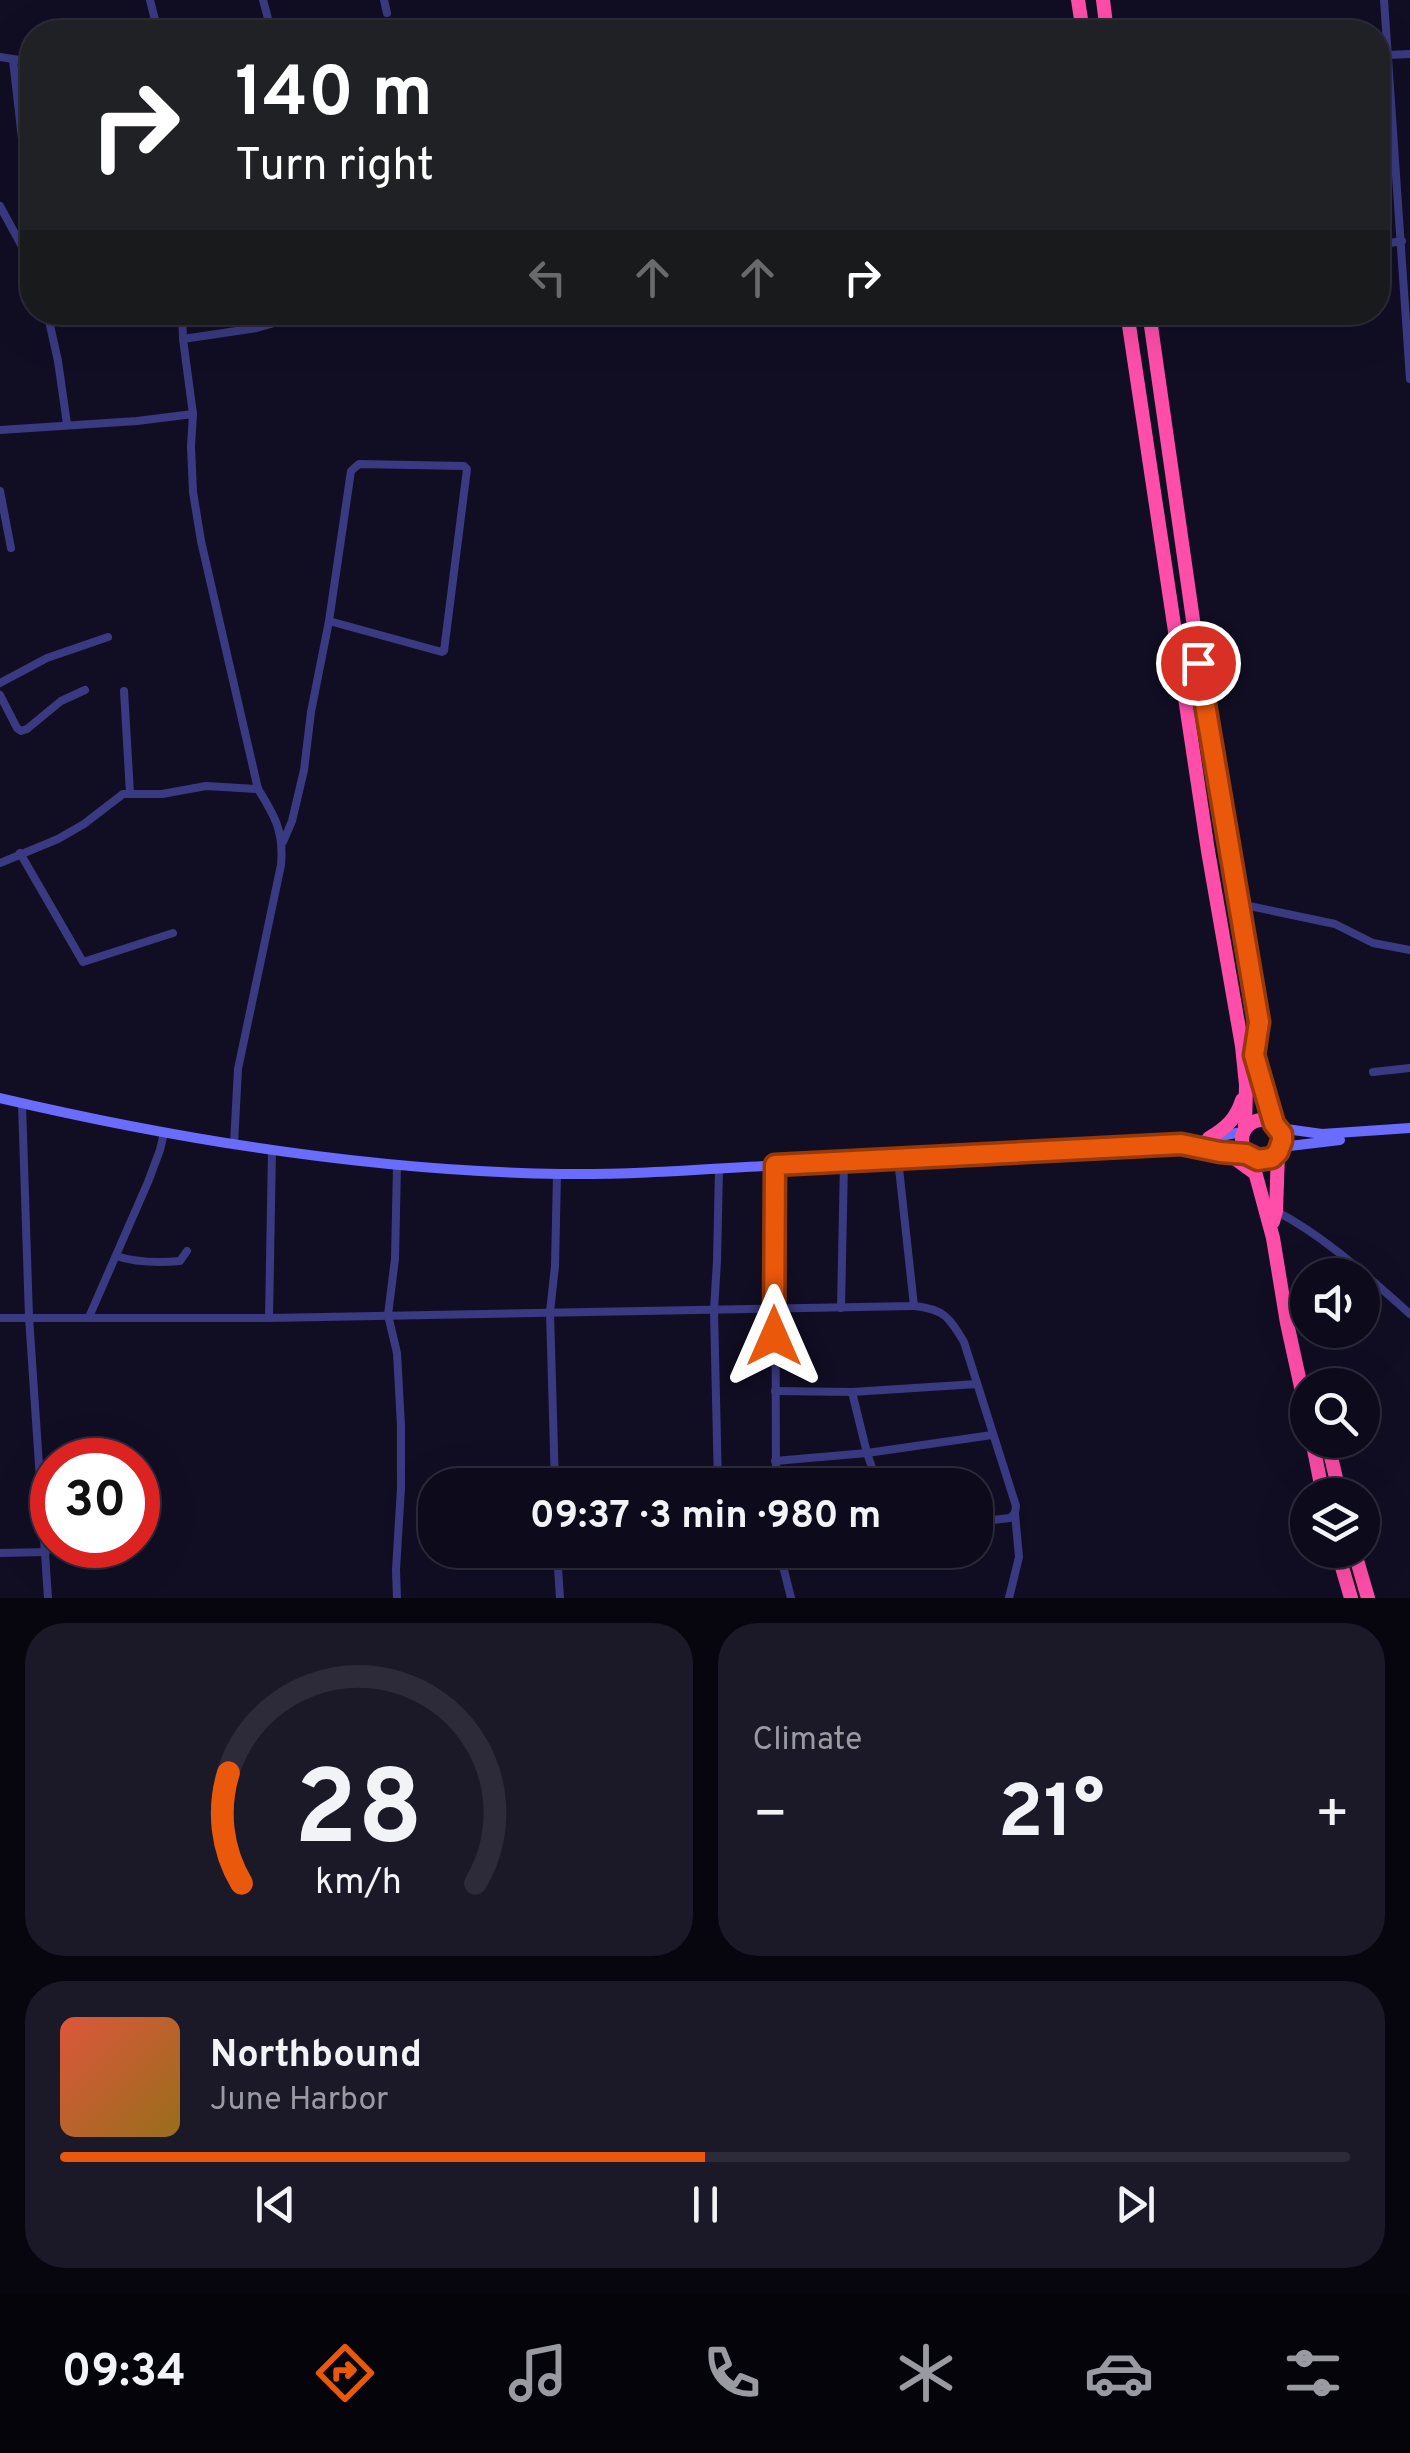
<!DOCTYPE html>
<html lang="en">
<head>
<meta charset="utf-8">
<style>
	:root { --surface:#0d0a1b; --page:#1b1828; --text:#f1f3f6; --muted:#9a9aa3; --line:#2d2b3a; --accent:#ea580c }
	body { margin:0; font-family:Overpass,sans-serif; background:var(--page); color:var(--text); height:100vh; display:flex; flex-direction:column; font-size:38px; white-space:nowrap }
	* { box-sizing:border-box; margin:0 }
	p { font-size:32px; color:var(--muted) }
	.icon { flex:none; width:55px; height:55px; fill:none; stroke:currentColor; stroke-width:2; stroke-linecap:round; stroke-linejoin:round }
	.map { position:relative; height:1598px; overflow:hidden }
	.panel { display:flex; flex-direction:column; gap:25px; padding:25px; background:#07060f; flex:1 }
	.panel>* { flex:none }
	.top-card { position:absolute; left:20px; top:20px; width:1370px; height:305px; border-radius:40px; box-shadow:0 10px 40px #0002,0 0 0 2px var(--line); background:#202124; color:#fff; overflow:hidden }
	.tools { position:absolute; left:1290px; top:1258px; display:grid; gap:20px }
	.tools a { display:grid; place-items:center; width:90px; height:90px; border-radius:50%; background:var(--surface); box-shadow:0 10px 40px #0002,0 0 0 2px var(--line); font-size:50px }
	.speed { position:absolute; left:30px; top:1438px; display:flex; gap:20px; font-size:50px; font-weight:700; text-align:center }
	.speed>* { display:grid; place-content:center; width:130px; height:130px; border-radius:50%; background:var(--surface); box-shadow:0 10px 40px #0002,0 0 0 2px var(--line); line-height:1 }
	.speed .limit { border:15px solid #d22; background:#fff; color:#111 }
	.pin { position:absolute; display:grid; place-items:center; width:85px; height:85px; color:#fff; margin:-42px; border:5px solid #fff; border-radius:50%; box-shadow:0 2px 10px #0007 }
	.me { position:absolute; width:110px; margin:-55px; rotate:0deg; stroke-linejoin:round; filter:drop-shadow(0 0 8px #0008) }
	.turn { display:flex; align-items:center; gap:35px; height:210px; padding:0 50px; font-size:45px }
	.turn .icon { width:130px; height:130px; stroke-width:2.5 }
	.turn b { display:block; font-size:70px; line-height:85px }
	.lanes { display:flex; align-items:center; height:95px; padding:0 50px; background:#0003; justify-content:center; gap:50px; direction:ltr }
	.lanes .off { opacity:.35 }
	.big { font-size:75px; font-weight:700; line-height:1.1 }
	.panel .card { flex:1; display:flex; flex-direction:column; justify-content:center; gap:15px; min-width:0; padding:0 35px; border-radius:40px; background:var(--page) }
	.panel .dial { align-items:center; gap:0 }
	.dial svg { height:260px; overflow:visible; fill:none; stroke:var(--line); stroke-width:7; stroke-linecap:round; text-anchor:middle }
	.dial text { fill:var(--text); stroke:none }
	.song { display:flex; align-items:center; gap:30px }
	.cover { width:120px; height:120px; border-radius:15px; background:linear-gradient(135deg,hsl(10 70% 55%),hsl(40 70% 35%)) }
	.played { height:10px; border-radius:5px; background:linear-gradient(90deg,var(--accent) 50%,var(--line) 50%) }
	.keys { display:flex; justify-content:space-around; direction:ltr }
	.heat { display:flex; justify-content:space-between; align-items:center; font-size:55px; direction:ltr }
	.panel .tiles { flex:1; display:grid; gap:25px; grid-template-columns:1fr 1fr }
	.card:last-child { grid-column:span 2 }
	.trip { position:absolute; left:418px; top:1468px; width:575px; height:100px; border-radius:40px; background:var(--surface); box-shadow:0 10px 40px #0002,0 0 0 2px var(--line); font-weight:700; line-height:100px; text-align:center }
	.dock { display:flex; height:160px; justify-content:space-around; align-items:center; background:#05040b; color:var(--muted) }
	.dock .icon { width:70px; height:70px }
	.dock .active { color:var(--accent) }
	.dock b { font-size:45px; color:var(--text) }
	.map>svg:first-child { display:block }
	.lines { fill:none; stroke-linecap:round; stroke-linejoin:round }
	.street { stroke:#3a3a83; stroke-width:8 }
	.secondary { stroke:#6a6cfe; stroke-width:10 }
	.highway { stroke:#fe4ea9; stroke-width:14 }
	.route-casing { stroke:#983908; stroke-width:25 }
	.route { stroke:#ea580c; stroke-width:18 }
</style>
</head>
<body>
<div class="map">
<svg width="1410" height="1598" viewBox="0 0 1410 1598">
	<rect width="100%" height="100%" fill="#110e24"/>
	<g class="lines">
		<g class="street">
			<polyline points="150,0 158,32"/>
			<polyline points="263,0 270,26 274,32"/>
			<polyline points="384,0 387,13"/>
			<polyline points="1384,0 1410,379"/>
			<polyline points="1388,55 1410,54"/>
			<polyline points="0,57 32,62"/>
			<polyline points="13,60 24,156 32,179"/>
			<polyline points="0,206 32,265"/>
			<polyline points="1378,245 1402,241"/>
			<polyline points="47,312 58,361 67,424"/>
			<path d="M182 312 183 339 193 414 191 446 193 492 201 541 258 789C275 816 284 832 281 865L238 1069 234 1144"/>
			<polyline points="183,339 257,328 312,312"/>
			<polyline points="0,430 137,421 193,414"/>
			<polyline points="0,491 11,548"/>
			<polyline points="0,683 47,658 108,637"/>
			<polyline points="124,691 130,793"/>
			<polyline points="0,695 17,728 21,731 27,729 61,701 85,690"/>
			<polyline points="283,842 292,821 304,770 311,712 329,621 351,471 359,464 464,466 467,469 444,651 442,652 329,621"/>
			<polyline points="20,853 83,962 173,933"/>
			<polyline points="0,863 58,839 84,824 123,794 162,794 206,786 258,789"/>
			<polyline points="1240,904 1335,924 1373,943 1410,950"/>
			<polyline points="1373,1072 1410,1068"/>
			<polyline points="22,1104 29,1317 48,1598"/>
			<polyline points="775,1165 776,1485"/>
			<path d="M1276 1211C1327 1238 1367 1276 1410 1314"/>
			<path d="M116 1256C138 1263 158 1263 180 1261L187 1251"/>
			<path d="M914 1306C944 1309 949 1317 964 1342L1016 1506 1015 1513 1010 1518 975 1522"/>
			<polyline points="841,1308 844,1162"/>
			<polyline points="89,1317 148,1182 160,1150 164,1133"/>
			<polyline points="0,1318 269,1318 914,1306 898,1159"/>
			<polyline points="269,1318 272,1150"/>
			<polyline points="775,1391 852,1392 977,1384"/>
			<polyline points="852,1392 867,1453 878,1485"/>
			<polyline points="775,1461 867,1453 992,1435"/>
			<polyline points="555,1485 550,1312 555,1266 557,1174"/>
			<polyline points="718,1485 714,1310 717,1261 719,1169"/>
			<polyline points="557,1550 557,1553 780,1559 819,1550"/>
			<polyline points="779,1550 791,1598"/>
			<polyline points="0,1553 46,1552"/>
			<polyline points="557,1553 560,1598"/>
			<polyline points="397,1598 396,1570 401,1488 401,1426 397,1353 388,1315 395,1259 397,1165"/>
			<polyline points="1009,1598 1019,1557 1015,1514"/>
		</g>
		<g class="secondary">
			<path d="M0 1098C184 1141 372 1171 561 1174 634 1175 708 1169 781 1165 914 1158 1048 1151 1181 1144 1202 1143 1222 1134 1243 1132"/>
			<polyline points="1279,1128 1322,1134 1410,1128"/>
			<polyline points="1192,1147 1247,1154"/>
			<polyline points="1281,1147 1340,1140"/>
		</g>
		<g class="highway">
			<polyline points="1078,0 1083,32"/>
			<polyline points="1103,0 1107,32"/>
			<polyline points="1127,312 1208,851 1242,1046 1246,1085 1245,1129"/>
			<polyline points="1149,312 1206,711 1259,1022 1254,1055 1274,1124"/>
			<circle cx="1262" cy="1140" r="20"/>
			<path d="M1209 1138C1226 1128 1236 1119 1242 1100"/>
			<polyline points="1220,1152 1233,1157 1255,1173"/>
			<polyline points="1251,1157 1273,1238 1287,1323 1308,1419"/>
			<polyline points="1273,1222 1276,1211 1278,1153"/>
			<polyline points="1312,1440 1323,1495"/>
			<polyline points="1327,1440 1340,1495"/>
			<polyline points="1337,1550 1351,1598"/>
			<polyline points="1354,1550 1368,1598"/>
		</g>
	</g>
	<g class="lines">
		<defs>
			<polyline id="route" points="774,1336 775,1165 1181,1144 1220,1152 1246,1154 1258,1160 1272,1158 1278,1152 1282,1141 1282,1134 1274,1124 1254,1055 1259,1022 1198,663"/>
		</defs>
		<use href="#route" class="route-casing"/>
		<use href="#route" class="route"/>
	</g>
</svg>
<div class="tools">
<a><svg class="icon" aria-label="sound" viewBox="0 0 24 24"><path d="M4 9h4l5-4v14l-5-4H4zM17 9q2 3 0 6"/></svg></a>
<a><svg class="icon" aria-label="search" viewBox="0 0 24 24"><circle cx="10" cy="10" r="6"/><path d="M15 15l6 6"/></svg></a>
<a><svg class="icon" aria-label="layers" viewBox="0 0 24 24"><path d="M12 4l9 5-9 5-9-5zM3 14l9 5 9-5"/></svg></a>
</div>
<div class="speed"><div class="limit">30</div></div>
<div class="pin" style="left:1198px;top:663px;background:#d93025"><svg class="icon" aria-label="arrive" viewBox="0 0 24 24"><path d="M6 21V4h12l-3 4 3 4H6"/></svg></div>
<svg class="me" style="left:774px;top:1336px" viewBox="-20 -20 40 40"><path d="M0-17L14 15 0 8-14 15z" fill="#ea580c" stroke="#fff" stroke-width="4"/></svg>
<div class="trip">09:37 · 3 min · 980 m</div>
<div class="top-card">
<div class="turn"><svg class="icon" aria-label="right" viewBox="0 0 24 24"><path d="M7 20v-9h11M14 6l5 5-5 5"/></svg><div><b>140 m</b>Turn right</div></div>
<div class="lanes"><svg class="icon off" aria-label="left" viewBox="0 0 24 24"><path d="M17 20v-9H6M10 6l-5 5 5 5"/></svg><svg class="icon off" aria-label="ahead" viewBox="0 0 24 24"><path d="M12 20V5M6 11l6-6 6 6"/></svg><svg class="icon off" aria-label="ahead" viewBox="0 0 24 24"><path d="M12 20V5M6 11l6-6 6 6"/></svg><svg class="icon" aria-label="right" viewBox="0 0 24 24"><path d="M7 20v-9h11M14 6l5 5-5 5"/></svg></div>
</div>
</div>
<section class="panel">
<div class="tiles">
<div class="card dial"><svg viewBox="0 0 100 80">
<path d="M14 69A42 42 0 1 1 86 69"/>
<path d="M14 69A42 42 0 0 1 10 35" stroke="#ea580c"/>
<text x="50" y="56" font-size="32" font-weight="700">28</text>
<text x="50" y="72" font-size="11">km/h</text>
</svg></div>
<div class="card"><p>Climate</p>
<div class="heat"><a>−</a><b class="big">21°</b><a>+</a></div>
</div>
<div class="card">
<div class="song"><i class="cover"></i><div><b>Northbound</b><p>June Harbor</p></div></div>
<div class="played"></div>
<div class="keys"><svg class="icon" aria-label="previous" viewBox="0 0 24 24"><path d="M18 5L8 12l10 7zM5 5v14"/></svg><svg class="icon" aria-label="pause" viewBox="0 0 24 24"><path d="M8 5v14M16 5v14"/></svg><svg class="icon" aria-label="next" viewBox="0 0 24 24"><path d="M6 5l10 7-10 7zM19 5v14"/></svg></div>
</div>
</div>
</section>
<nav class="dock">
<b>09:34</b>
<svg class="icon active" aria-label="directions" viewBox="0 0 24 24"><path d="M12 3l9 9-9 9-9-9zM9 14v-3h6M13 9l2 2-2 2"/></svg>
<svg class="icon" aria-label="music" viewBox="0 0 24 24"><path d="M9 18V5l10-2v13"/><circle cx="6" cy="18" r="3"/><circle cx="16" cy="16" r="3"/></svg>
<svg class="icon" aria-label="phone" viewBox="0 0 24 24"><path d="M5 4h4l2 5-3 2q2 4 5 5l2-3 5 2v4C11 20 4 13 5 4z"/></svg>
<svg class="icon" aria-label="climate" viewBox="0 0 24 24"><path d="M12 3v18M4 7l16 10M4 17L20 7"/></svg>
<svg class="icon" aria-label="car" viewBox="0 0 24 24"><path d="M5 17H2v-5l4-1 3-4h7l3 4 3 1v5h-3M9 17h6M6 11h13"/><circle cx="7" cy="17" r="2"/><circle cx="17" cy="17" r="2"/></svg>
<svg class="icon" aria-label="filters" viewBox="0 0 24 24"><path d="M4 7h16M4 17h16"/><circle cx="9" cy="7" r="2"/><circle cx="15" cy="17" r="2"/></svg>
</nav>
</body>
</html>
